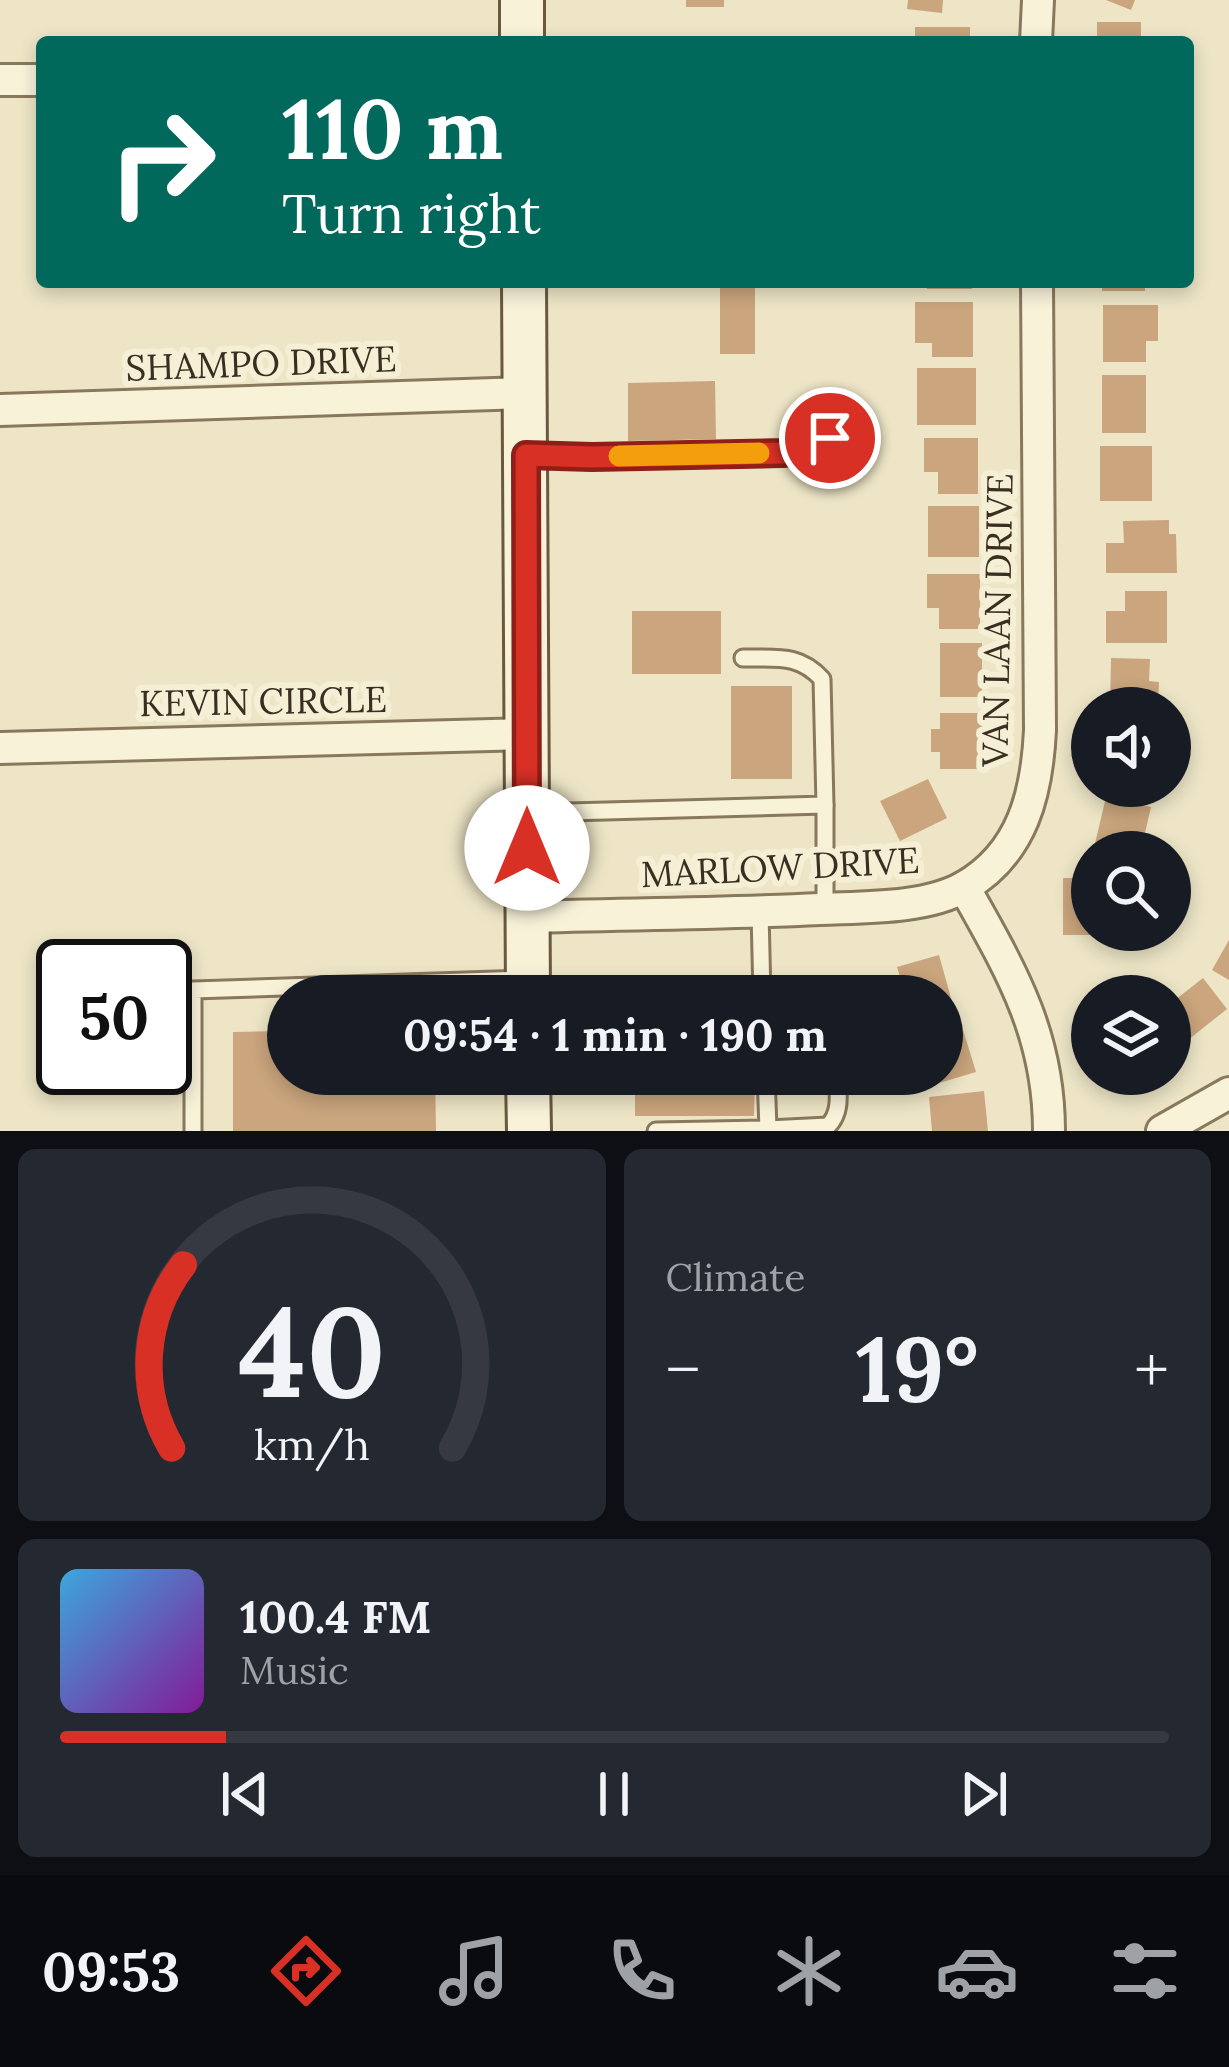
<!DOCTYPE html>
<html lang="en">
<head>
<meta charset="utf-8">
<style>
	:root { --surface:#171b24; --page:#242831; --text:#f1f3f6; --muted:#9ea1a6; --line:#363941; --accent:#d93025 }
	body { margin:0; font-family:Lora,serif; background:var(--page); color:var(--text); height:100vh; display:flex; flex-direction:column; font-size:45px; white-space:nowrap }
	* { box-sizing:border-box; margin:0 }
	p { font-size:39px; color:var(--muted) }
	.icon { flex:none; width:66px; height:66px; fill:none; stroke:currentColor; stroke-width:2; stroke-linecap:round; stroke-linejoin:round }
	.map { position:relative; height:1131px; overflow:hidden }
	.sheet { display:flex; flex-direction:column; gap:18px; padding:18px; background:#0d0f14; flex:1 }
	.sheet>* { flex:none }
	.hud { position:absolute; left:36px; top:36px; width:1158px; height:252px; border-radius:12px; box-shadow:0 6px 18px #0003; background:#00695c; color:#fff; overflow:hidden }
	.controls { position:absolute; left:1071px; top:687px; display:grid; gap:24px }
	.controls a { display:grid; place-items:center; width:120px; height:120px; border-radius:50%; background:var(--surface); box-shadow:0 6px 18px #0003; font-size:60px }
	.speed { position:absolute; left:36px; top:939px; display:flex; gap:24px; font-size:60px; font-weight:700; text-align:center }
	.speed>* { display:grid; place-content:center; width:156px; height:156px; border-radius:50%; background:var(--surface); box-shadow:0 6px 18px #0003; line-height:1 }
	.speed .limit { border:6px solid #111; border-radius:18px; background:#fff; color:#111 }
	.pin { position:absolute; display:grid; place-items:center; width:102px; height:102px; color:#fff; margin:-51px; border:6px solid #fff; border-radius:50%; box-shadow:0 3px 12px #0007 }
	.me { position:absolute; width:132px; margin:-66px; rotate:0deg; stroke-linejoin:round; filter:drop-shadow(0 0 9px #0008) }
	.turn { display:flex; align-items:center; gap:42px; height:252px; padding:0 48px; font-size:54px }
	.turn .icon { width:156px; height:156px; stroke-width:2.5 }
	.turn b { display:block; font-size:84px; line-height:102px }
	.big { font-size:90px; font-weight:700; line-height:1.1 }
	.sheet .tile { flex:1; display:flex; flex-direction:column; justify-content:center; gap:18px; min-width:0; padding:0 42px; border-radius:18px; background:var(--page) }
	.sheet .dial { align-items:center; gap:0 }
	.dial svg { height:312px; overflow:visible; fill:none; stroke:var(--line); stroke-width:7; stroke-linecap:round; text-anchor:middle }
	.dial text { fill:var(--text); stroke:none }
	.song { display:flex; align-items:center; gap:36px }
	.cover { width:144px; height:144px; border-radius:18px; background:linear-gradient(135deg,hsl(200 70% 55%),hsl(290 70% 35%)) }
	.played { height:12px; border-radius:6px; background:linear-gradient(90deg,var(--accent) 15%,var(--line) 15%) }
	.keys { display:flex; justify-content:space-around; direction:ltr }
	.heat { display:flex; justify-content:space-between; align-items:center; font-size:66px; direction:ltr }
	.sheet .tiles { flex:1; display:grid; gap:18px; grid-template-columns:1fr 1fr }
	.tile:last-child { grid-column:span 2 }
	.trip { position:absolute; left:267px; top:975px; width:696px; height:120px; border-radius:60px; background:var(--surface); box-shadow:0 6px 18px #0003; font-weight:700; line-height:120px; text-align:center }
	.tab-bar { display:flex; height:192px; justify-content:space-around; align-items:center; background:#090b0e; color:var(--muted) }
	.tab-bar .icon { width:84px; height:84px }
	.tab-bar .selected { color:var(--accent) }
	.tab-bar b { font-size:54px; color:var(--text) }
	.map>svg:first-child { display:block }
	.building { fill:#caa57d }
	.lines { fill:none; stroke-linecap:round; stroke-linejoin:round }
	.lane-casing { stroke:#88785c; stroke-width:21 }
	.street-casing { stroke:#88785c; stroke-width:36 }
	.secondary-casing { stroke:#6a593f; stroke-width:48 }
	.lane { stroke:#f8f2d9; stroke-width:15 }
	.street { stroke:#f8f2d9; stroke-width:30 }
	.secondary { stroke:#f8f2d9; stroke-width:42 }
	.route-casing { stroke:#8d1f18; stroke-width:30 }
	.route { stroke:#d93025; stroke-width:21 }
	.slow { stroke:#f59e0b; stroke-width:21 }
	.labels { text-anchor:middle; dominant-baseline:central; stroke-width:12; stroke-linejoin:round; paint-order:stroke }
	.street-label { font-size:36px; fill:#392e20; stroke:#f5efd6 }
</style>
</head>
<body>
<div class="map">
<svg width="1229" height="1131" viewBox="0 0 1229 1131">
	<rect width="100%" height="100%" fill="#ede5c6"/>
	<g class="building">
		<rect x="686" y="0" width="38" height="7"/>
		<polygon points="908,0 943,0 942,13 907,9"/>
		<polygon points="1106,0 1135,0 1131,10"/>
		<rect x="1097" y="22" width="44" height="20"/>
		<rect x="915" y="27" width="55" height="15"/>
		<rect x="720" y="282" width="35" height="72"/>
		<rect x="927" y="282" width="45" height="7"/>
		<rect x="1102" y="282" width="43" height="9"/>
		<polygon points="915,302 973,302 973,357 932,357 932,343 915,343"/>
		<polygon points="1103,305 1158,305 1158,341 1146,341 1146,362 1103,362"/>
		<rect x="917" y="368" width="59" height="57"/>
		<rect x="1102" y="375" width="44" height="58"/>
		<polygon points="715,381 716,439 628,441 628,383"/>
		<polygon points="924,438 978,438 978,494 938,494 938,472 924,472"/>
		<rect x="1100" y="446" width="52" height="55"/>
		<rect x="928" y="506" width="51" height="51"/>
		<polygon points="1169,520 1169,534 1176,534 1177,573 1106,573 1106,543 1124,543 1123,521"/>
		<polygon points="927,574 980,574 980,629 939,629 939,608 927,608"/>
		<polygon points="1125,591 1167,591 1167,643 1106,643 1106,611 1125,611"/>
		<rect x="632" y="611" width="89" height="63"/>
		<rect x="940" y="643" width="42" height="54"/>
		<polygon points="1111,658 1150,659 1149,681 1159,682 1158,708 1110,708"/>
		<rect x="731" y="686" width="61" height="93"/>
		<polygon points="940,713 983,713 983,769 940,769 940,752 931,752 931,729 940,729"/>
		<polygon points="928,779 947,818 900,841 880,801"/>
		<polygon points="1106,797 1151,807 1142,846 1160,852 1093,852"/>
		<polygon points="1063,878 1092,878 1092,930 1104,930 1104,935 1063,935"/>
		<polygon points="1229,940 1229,980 1212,970"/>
		<polygon points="939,955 953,1005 942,1009 942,996 891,996 889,987 902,983 897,967"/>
		<polygon points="1203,978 1227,1009 1183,1044 1170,1028 1170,1004"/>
		<rect x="675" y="983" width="28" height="13"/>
		<polygon points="960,1020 976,1072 936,1084 933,1074 942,1074 942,1025"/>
		<polygon points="288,1031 288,1074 435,1074 436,1131 233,1131 233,1032"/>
		<polygon points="635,1074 727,1074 727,1078 755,1078 754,1116 635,1116"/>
		<polygon points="984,1091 988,1131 932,1131 929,1097"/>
	</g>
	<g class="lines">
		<defs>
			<g id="lane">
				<polyline points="529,455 592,457 817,450 829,438 829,403"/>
				<polyline points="825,805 825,909"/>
				<path d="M531 813 825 805 822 679C798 653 776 659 743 658"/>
				<polyline points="760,912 762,996"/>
				<polyline points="703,992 820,996"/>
				<polyline points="592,996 675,992"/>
				<path d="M768 1129 828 1126C842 1112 838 1093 837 1074"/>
				<polyline points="193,1131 193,990 525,979"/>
				<polyline points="656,1131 768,1129 766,1074"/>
			</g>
			<g id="street">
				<polyline points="1036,42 1038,0"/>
				<polyline points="0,80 42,80"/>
				<polyline points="0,410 525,393"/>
				<polyline points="0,748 528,734"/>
				<path d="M964 887C1010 969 1049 1033 1049 1131"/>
				<path d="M527 917C625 914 722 914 820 909 863 907 925 909 964 887 1023 853 1037 793 1040 730L1037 282"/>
				<polyline points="1162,1131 1229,1093"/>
			</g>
			<g id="secondary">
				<polyline points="522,0 522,42"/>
				<polyline points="524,282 528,996"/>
				<polyline points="528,1074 529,1131"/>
			</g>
		</defs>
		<use href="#lane" class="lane-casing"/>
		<use href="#street" class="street-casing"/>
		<use href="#secondary" class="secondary-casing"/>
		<use href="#lane" class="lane"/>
		<use href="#street" class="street"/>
		<use href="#secondary" class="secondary"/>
	</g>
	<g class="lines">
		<defs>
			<polyline id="route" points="527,848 526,455 592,457 782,453 817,450 830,438"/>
		</defs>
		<use href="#route" class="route-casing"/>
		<use href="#route" class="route"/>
		<polyline class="slow" points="619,456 759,453"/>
	</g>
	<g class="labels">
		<g class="street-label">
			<text transform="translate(261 363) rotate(-2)">SHAMPO DRIVE</text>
			<text transform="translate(997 620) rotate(-89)">VAN LAAN DRIVE</text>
			<text transform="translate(263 701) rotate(-1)">KEVIN CIRCLE</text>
			<text transform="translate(780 867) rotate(-3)">MARLOW DRIVE</text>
		</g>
	</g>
</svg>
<div class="controls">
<a><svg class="icon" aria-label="sound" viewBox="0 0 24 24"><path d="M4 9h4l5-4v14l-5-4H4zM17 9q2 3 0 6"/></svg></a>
<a><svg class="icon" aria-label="search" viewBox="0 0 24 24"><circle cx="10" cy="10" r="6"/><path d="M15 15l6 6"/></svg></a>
<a><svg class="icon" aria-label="layers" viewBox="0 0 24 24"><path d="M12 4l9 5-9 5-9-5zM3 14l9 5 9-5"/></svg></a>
</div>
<div class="speed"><div class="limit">50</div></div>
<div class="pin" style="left:830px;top:438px;background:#d93025"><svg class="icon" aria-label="arrive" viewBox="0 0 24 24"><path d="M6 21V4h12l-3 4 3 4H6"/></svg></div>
<svg class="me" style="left:527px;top:848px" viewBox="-20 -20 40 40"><circle r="19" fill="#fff"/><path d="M0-13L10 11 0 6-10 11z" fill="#d93025"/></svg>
<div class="trip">09:54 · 1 min · 190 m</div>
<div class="hud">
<div class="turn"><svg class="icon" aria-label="right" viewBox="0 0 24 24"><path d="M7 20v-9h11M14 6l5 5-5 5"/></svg><div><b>110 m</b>Turn right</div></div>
</div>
</div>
<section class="sheet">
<div class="tiles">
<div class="tile dial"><svg viewBox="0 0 100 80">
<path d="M14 69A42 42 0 1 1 86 69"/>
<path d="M14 69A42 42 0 0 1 17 22" stroke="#d93025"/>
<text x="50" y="56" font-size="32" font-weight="700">40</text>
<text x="50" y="72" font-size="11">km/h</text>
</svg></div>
<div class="tile"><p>Climate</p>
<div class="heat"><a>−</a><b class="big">19°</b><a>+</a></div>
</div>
<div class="tile">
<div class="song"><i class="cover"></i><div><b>100.4 FM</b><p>Music</p></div></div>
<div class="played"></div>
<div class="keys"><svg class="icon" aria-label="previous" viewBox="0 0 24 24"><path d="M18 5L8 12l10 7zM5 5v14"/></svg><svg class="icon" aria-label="pause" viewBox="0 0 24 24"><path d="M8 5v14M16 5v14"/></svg><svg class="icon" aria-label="next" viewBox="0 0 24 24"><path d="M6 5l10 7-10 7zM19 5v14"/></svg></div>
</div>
</div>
</section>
<nav class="tab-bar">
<b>09:53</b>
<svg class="icon selected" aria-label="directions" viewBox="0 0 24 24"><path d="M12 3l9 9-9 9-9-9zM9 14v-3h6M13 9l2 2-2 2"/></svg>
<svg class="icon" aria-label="music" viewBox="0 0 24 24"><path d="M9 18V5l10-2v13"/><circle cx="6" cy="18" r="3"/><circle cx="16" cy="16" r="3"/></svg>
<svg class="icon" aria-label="phone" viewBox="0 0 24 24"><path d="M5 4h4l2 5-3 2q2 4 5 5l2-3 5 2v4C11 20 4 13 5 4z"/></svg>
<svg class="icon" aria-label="climate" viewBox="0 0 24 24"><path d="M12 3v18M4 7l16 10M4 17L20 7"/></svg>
<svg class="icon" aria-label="car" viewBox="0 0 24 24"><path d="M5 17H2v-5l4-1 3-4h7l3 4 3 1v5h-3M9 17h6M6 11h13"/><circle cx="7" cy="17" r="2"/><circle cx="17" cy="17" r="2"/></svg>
<svg class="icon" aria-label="filters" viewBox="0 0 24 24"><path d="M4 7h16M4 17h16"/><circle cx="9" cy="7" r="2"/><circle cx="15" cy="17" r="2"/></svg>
</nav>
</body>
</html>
